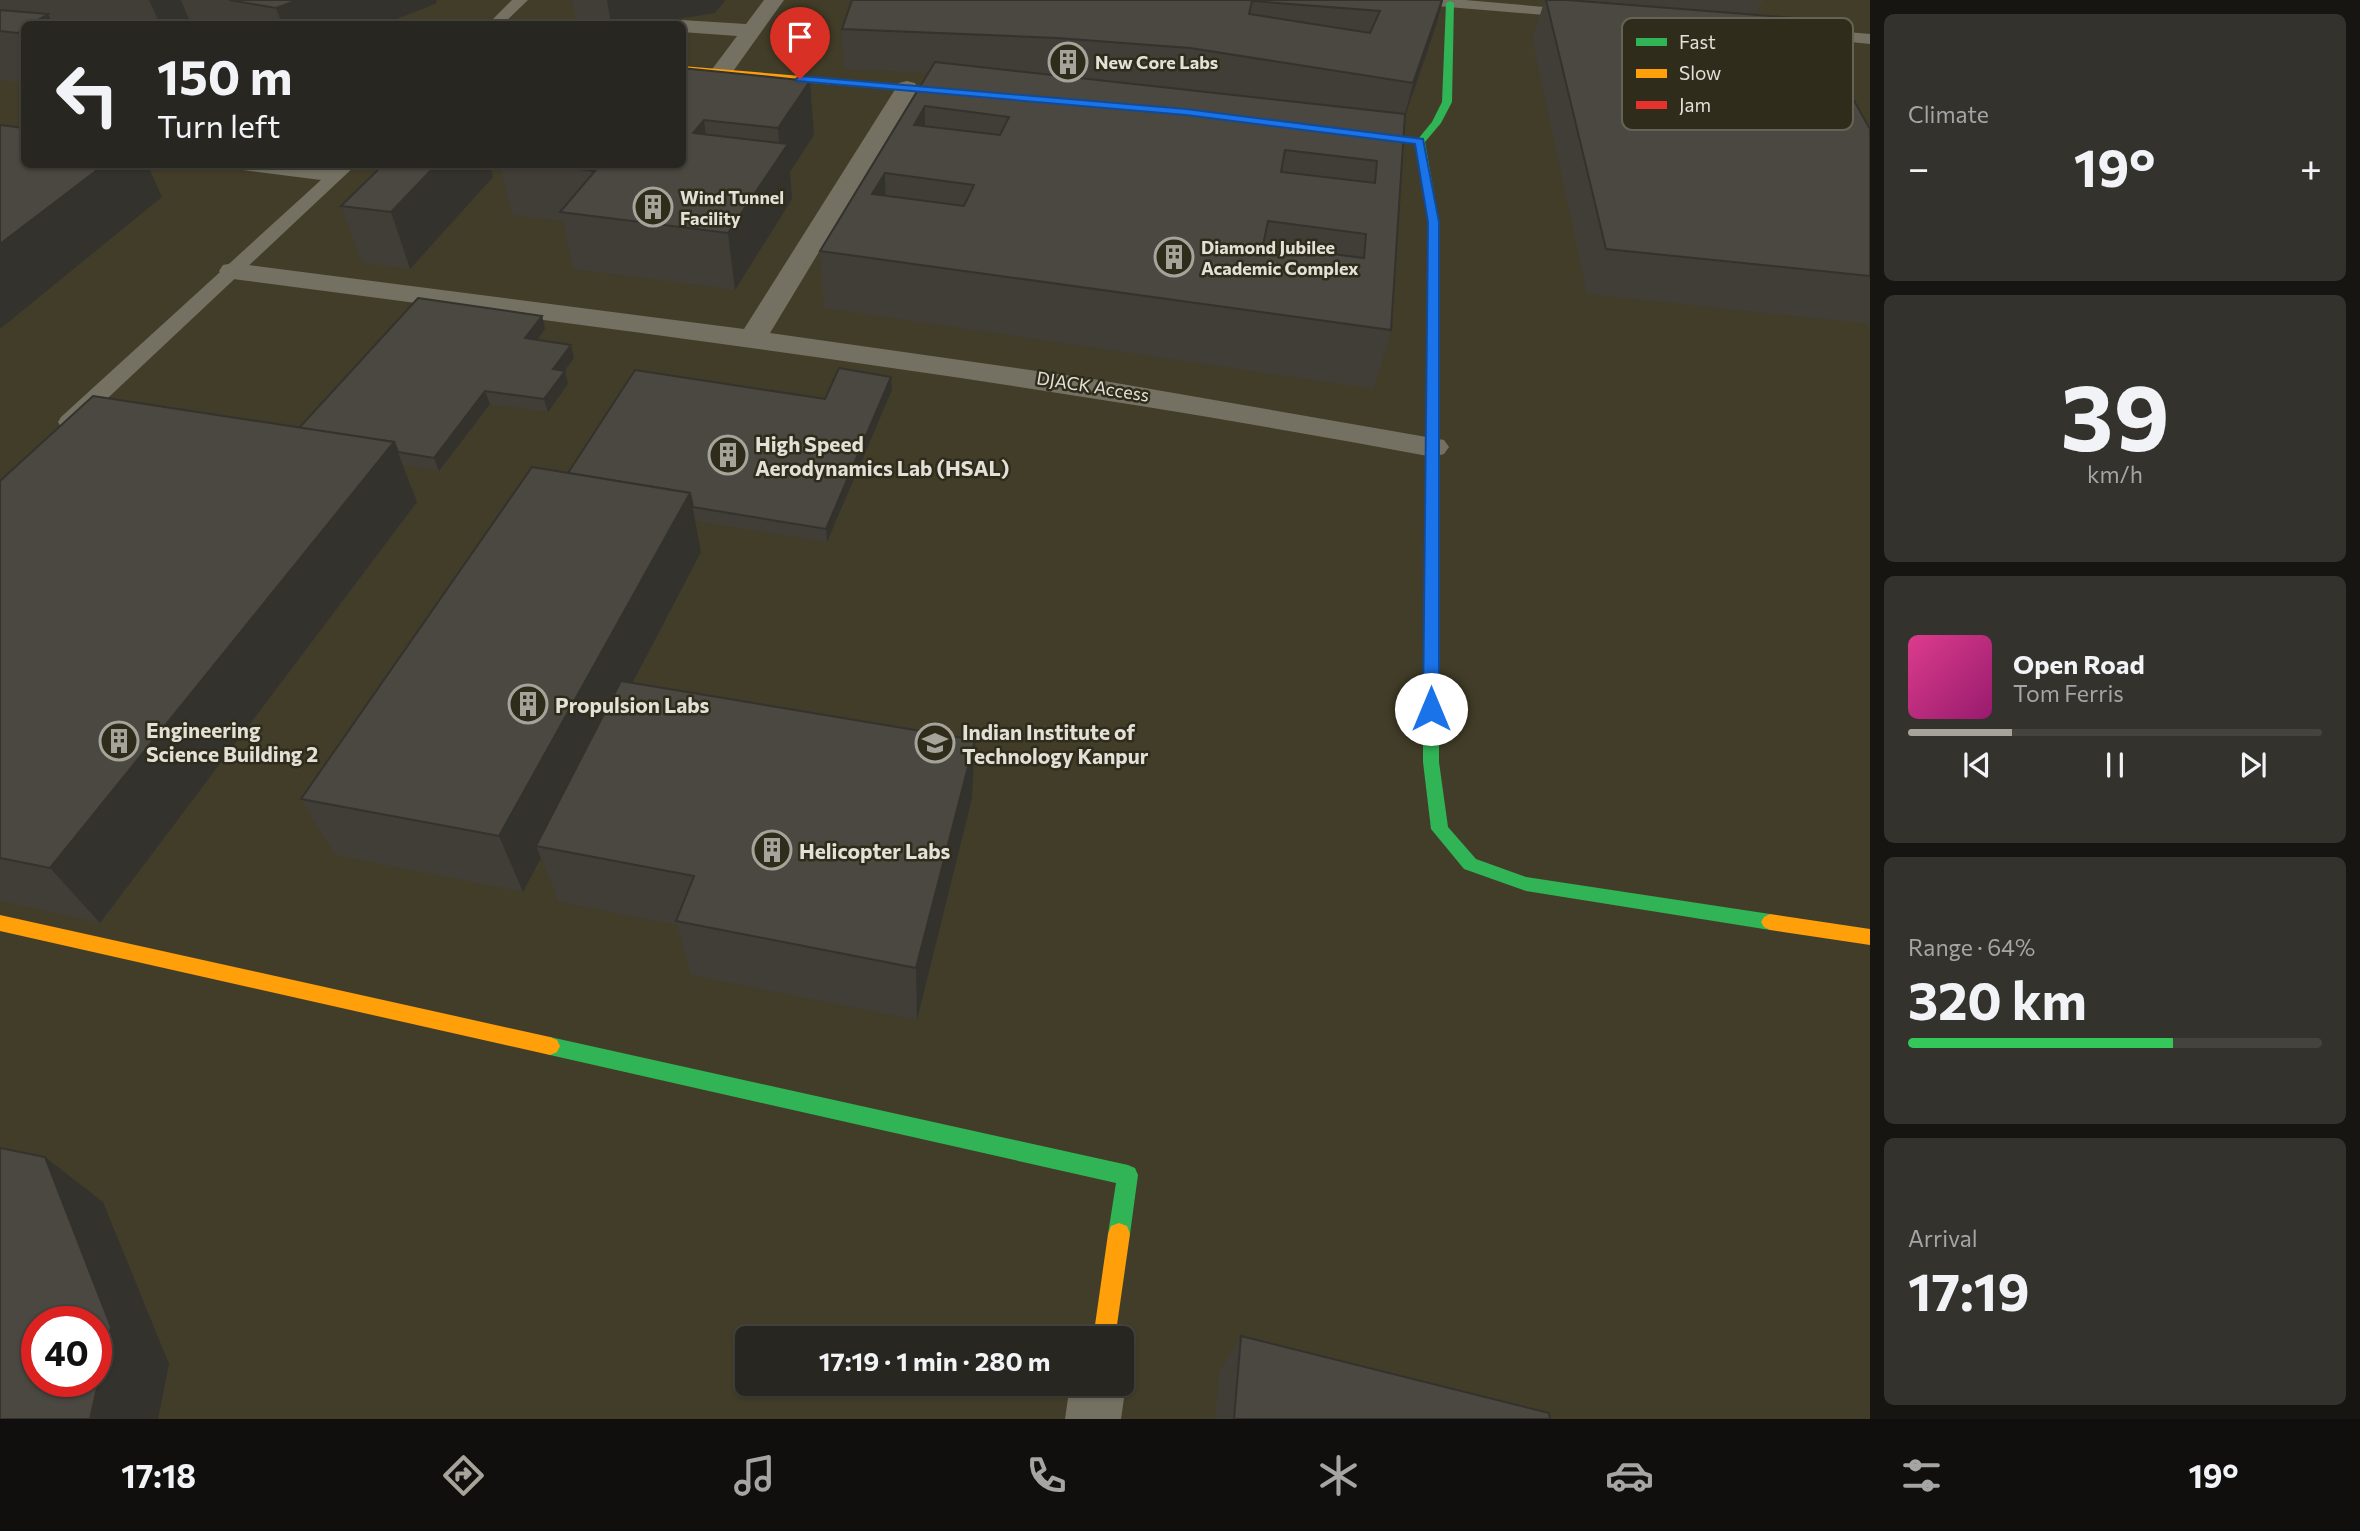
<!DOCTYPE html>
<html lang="en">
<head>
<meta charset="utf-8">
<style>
	:root { --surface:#282620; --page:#34322d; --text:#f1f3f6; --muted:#a5a5a5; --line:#44433e; --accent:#a6a39a }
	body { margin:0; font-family:Commissioner,sans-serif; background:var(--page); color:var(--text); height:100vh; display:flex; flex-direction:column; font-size:26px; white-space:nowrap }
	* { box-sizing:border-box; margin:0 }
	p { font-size:23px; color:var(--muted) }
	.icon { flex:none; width:38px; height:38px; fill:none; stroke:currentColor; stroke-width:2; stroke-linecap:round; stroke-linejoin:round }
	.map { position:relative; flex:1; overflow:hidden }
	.panel { display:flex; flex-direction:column; gap:14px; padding:14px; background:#161512; width:490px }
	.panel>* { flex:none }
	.top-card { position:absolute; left:21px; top:21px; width:665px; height:147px; border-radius:10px; box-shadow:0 2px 5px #0004,0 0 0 2px var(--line); background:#282620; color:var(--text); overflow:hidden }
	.speed { position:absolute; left:21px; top:1306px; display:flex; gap:14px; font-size:35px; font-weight:700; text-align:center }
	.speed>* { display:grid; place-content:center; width:91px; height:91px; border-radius:50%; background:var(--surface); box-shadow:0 2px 5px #0004,0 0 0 2px var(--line); line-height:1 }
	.speed .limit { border:10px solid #d22; background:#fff; color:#111 }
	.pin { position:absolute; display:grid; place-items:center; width:60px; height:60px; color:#fff; margin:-72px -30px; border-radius:50% 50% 50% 0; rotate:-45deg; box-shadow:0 0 7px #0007 }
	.pin .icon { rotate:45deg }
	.me { position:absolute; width:77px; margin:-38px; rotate:0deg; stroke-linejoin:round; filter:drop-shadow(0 0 5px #0008) }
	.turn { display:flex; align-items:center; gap:24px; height:147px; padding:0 21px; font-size:32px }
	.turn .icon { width:91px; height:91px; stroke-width:2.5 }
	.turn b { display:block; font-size:49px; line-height:60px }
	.big { font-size:52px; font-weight:700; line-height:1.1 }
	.panel .tile { flex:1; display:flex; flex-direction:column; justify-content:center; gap:10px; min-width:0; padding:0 24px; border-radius:10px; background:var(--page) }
	.panel .dial { align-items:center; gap:0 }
	.dial b { font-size:91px; line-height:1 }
	.song { display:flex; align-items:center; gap:21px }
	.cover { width:84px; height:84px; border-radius:10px; background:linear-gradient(135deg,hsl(330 70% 55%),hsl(320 70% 35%)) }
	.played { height:7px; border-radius:4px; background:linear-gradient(90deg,var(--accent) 25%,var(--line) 25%) }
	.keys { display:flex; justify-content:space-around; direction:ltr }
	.heat { display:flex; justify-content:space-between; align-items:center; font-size:38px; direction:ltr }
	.charge { height:10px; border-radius:5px; background:linear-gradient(90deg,#34c759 64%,var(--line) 0) }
	.trip { position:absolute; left:735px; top:1326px; width:399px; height:70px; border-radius:10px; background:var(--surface); box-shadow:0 2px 5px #0004,0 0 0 2px var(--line); font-weight:700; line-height:70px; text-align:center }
	.tab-bar { display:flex; height:112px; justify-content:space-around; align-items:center; background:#100f0d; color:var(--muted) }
	.tab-bar .icon { width:49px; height:49px }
	.tab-bar .current { color:var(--accent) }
	.tab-bar b { font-size:32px; color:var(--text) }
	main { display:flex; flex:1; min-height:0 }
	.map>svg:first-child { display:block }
	.built { fill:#423d28; fill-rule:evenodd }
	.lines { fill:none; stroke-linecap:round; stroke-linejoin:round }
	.lane { fill:#747163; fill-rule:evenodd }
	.street { fill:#747163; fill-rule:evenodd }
	.fast { fill:#30b455; fill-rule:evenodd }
	.slow { fill:#ff9f0a; fill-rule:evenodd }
	.jam { fill:#e5322d; fill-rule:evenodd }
	.wall { fill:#403e37; fill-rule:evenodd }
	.shaded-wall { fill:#34322d }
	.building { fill:#4a4840; stroke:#34322d; stroke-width:2; fill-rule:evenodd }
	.route { fill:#1a73e8; stroke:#114b97; stroke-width:2 }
	.labels { text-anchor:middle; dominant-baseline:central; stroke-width:5; stroke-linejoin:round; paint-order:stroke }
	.far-poi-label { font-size:18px; font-weight:bold; fill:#e3e0d7; stroke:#302c1c; text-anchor:start }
	.far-street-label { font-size:18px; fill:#e3e0d7; stroke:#302c1c }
	.poi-label { font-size:21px; font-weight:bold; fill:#e3e0d7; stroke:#302c1c; text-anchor:start }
	.key { fill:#302c1c; stroke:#666254; stroke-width:2 }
	.key-label { font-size:19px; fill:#e3e0d7 }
</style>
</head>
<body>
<main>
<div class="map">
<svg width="1870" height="1419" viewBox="0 0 1870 1419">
	<rect width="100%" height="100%" fill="#36332a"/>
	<path class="built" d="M0 0H1870V1419H0ZM24 24H682V164H24ZM37 1321H96V1381H37ZM747 1339H1122V1384H747Z"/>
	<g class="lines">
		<g class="lane">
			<polygon points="512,0 528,0 503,24 488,24"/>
			<polygon points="1405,0 1465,0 1580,10 1587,14 1580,18 1412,4"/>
			<polygon points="1781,26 1870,34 1870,44 1776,34 1773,31"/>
			<polygon points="226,164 284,164 331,170 337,164 357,164 77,427 61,427 58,422 61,417 321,180 235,169"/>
		</g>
		<g class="street">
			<polygon points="764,0 784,0 729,77 713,77 710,72 737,36 682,32 682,24 673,24 682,20 746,24"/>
			<path d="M907 81 915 83 918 88 770 333 1093 379 1444 440 1449 447 1444 454 1433 457C1035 382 634 332 233 279L223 277 219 271 223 265 233 263 744 329 896 88 899 83Z"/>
			<polygon points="1122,1374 1126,1384 1121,1419 1065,1419 1070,1384 1122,1384"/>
		</g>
		<g class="fast">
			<polygon points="1450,1 1454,3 1452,102 1441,123 1425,142 1439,222 1440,482 1433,486 1426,482 1429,222 1415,144 1390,138 1395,135 1418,139 1432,122 1442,102 1446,3"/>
			<polygon points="1431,697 1439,703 1439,762 1448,827 1476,859 1526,877 1770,914 1776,917 1779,922 1776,927 1770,930 1526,891 1464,869 1431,829 1423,762 1423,703"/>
			<polygon points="550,1037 1128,1165 1135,1168 1138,1175 1130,1234 1127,1242 1119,1245 1111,1242 1108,1234 1116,1183 550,1055 543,1052 540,1046 543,1040"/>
		</g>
		<g class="slow">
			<polygon points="682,66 970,90 975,93 970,96 682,72"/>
			<polygon points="1770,914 1870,929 1870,945 1770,930 1764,927 1761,922 1764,917"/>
			<polygon points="0,915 550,1037 557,1040 560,1046 557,1052 550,1055 0,931"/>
			<polygon points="1119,1223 1127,1226 1130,1234 1115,1339 1093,1339 1108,1234 1111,1226"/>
		</g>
		<polygon class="jam" points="1433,478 1440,482 1439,703 1431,709 1423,703 1426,482"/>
	</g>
	<g class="wall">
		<polygon points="0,0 436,0 437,3 384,24 24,24 24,83 0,80"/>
		<polygon points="572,0 726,0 715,13 647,24 593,24 576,19"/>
		<path d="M852 0H1443L1436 26 1405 116 1391 330 1374 389 824 308 820 251 928 73 844 69 842 29ZM1156 86 1184 88 1199 91Z"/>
		<polygon points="1545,0 1586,2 1586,0 1763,0 1756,15 1870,129 1870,324 1587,294 1532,38"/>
		<polygon points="682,68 810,81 814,135 790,172 792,199 735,290 573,269 563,221 512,215 500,168 491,167 493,177 410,269 362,263 341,206 384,164 682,164"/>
		<polygon points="542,316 545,329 537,340 574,358 565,371 568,384 548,412 490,404 439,471 403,465 417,502 100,923 0,901 0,481 299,428"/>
		<polygon points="891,377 892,390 827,542 695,521 701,552 633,683 972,798 917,1020 691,975 677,925 559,902 541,858 523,892 335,855 301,799 568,473 825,399"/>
		<polygon points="1241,1336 1550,1419 1215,1419 1219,1372"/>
	</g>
	<g class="shaded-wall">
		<polygon points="149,0 181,0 191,24 160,24"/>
		<polygon points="298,0 436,0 437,3 384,24 282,24 276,8"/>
		<polygon points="607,0 726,0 715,13 647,24 611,24"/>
		<polygon points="1442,0 1443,0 1436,26 1402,125 1413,83"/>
		<polygon points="48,14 53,24 31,24"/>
		<polygon points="24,28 24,46 18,33"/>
		<polygon points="810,81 814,135 790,172 792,199 735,290 728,233 780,155 778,128"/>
		<polygon points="925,106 925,161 914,125"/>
		<polygon points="704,120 711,175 693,133"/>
		<polygon points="105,164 147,164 162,197 0,329 0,244"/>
		<polygon points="437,164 490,164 493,177 410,269 391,212"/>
		<polygon points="885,173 886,229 872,194"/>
		<polygon points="542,316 545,329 529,351 525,338"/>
		<polygon points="571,345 574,358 556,382 553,369"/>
		<polygon points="565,371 568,384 548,412 544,399"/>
		<polygon points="891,377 892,390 827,542 826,529"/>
		<polygon points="485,391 490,404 439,471 434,458"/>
		<polygon points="394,442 417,502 100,923 50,868"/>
		<polygon points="690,493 701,552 546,848 536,846 541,858 523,892 499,836"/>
		<polygon points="975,740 972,798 917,1020 916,968"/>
		<polygon points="45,1157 103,1202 169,1364 158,1419 90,1419"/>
	</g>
	<g class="building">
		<polygon points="229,0 298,0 276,8"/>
		<path d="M852 0H1442L1413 83 1190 48 1057 38 842 29ZM1252 1 1380 11 1370 33 1249 14Z"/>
		<polygon points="1546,0 1567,0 1808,19 1870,129 1870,276 1606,249"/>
		<polygon points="0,10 48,14 31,24 24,24 24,28 18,33 0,31"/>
		<path d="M935 62 1405 114 1391 330 820 251ZM925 106 1009 117 1000 135 914 125ZM1285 150 1377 161 1375 183 1281 172ZM885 173 974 185 964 206 872 194ZM1268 221 1366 234 1364 258 1263 245Z"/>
		<polygon points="682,68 810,81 778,128 704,120 693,133 788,144 728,233 560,212 595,171 542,164 682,164"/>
		<polygon points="0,125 24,128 24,164 105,164 0,244"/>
		<polygon points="384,164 437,164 391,212 341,206"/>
		<polygon points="418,298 542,316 525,338 571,345 553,369 565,371 544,399 485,391 434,458 398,452 394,442 299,428"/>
		<polygon points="839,368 891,377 826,529 693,507 690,493 568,473 635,370 825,399"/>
		<polygon points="93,396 394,442 50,868 0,858 0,481"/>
		<polygon points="532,467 690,493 499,836 301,799"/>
		<polygon points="621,681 975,740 916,968 676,921 694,876 536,846"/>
		<path d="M0 1148 45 1157 111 1327 90 1419H0ZM37 1321H96V1381H37Z"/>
		<polygon points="1241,1336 1549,1413 1550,1419 1234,1419"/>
	</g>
	<polygon class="route" points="800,76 1186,109 1423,139 1439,222 1439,709 1437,713 1426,713 1423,709 1428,222 1415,144 1186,115 797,81 796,79"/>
	<defs>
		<symbol id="building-ring" viewBox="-11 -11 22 22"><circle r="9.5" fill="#302c1c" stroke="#a6a39a" stroke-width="1.5"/><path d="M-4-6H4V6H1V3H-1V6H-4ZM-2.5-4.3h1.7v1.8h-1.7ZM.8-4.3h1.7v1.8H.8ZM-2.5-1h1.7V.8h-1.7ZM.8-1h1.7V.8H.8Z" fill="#a6a39a"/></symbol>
		<symbol id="university-ring" viewBox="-11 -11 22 22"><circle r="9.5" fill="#302c1c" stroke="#a6a39a" stroke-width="1.5"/><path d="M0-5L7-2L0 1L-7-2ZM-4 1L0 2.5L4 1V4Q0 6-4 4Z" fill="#a6a39a"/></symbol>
	</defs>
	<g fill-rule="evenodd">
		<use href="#building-ring" x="1046" y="40" width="44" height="44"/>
		<use href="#building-ring" x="631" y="185" width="44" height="44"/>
		<use href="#building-ring" x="1152" y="235" width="44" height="44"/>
		<use href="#building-ring" x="706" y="433" width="44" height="44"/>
		<use href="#building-ring" x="506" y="682" width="44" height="44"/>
		<use href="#building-ring" x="97" y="719" width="44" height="44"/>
		<use href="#university-ring" x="913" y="721" width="44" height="44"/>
		<use href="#building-ring" x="750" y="828" width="44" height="44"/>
	</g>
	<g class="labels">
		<g class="far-poi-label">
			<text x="1095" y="62">New Core Labs</text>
			<text x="680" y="197">Wind Tunnel<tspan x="680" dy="21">Facility</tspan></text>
			<text x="1201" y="247">Diamond Jubilee<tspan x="1201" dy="21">Academic Complex</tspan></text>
		</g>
		<g class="far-street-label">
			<text transform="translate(1093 386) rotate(9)">DJACK Access</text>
		</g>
		<g class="poi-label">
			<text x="755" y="443">High Speed<tspan x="755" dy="24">Aerodynamics Lab (HSAL)</tspan></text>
			<text x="555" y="704">Propulsion Labs</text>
			<text x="146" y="729">Engineering<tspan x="146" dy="24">Science Building 2</tspan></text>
			<text x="962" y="731">Indian Institute of<tspan x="962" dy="24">Technology Kanpur</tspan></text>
			<text x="799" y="850">Helicopter Labs</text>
		</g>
	</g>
	<rect x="1622" y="18" width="231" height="112" rx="10" class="key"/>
	<rect x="1636" y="38" width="31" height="8" fill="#30b455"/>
	<rect x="1636" y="69" width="31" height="9" fill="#ff9f0a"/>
	<rect x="1636" y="101" width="31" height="8" fill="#e5322d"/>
	<g class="key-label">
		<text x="1679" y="49">Fast</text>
		<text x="1679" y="80">Slow</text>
		<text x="1679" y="112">Jam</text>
	</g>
</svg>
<div class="speed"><div class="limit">40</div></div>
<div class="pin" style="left:800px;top:79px;background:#d93025"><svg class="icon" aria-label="arrive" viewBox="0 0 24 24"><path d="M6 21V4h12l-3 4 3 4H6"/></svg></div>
<svg class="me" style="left:1431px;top:709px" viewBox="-20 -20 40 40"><circle r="19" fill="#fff"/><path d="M0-13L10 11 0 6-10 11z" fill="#1a73e8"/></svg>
<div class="trip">17:19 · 1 min · 280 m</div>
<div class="top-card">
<div class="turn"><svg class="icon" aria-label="left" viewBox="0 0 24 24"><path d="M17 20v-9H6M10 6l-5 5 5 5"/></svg><div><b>150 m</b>Turn left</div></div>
</div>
</div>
<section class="panel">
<div class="tile"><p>Climate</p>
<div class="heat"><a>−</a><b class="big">19°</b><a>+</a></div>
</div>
<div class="tile dial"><b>39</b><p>km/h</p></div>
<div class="tile">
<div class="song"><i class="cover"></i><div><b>Open Road</b><p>Tom Ferris</p></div></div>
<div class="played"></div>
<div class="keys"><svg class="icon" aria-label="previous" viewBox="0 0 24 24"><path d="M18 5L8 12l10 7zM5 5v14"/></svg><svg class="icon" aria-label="pause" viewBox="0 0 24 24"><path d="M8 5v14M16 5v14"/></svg><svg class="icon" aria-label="next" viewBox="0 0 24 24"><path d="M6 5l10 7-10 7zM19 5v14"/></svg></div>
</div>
<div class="tile"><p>Range · 64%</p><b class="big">320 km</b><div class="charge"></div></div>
<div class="tile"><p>Arrival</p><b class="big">17:19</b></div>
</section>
</main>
<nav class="tab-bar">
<b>17:18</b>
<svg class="icon current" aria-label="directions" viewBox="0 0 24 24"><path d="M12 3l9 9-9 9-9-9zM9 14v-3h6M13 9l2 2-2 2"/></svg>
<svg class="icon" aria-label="music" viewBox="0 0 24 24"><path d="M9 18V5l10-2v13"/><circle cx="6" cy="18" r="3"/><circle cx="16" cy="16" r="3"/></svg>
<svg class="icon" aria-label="phone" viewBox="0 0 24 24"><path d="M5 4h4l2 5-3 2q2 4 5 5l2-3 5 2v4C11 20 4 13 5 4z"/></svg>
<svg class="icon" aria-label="climate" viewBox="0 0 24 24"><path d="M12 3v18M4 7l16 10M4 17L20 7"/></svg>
<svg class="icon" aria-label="car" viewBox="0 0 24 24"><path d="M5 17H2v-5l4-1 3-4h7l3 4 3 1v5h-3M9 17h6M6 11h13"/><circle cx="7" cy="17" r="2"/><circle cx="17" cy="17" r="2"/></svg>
<svg class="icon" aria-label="filters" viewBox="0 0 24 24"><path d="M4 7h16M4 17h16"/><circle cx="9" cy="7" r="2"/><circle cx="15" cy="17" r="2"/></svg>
<b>19°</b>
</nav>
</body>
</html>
